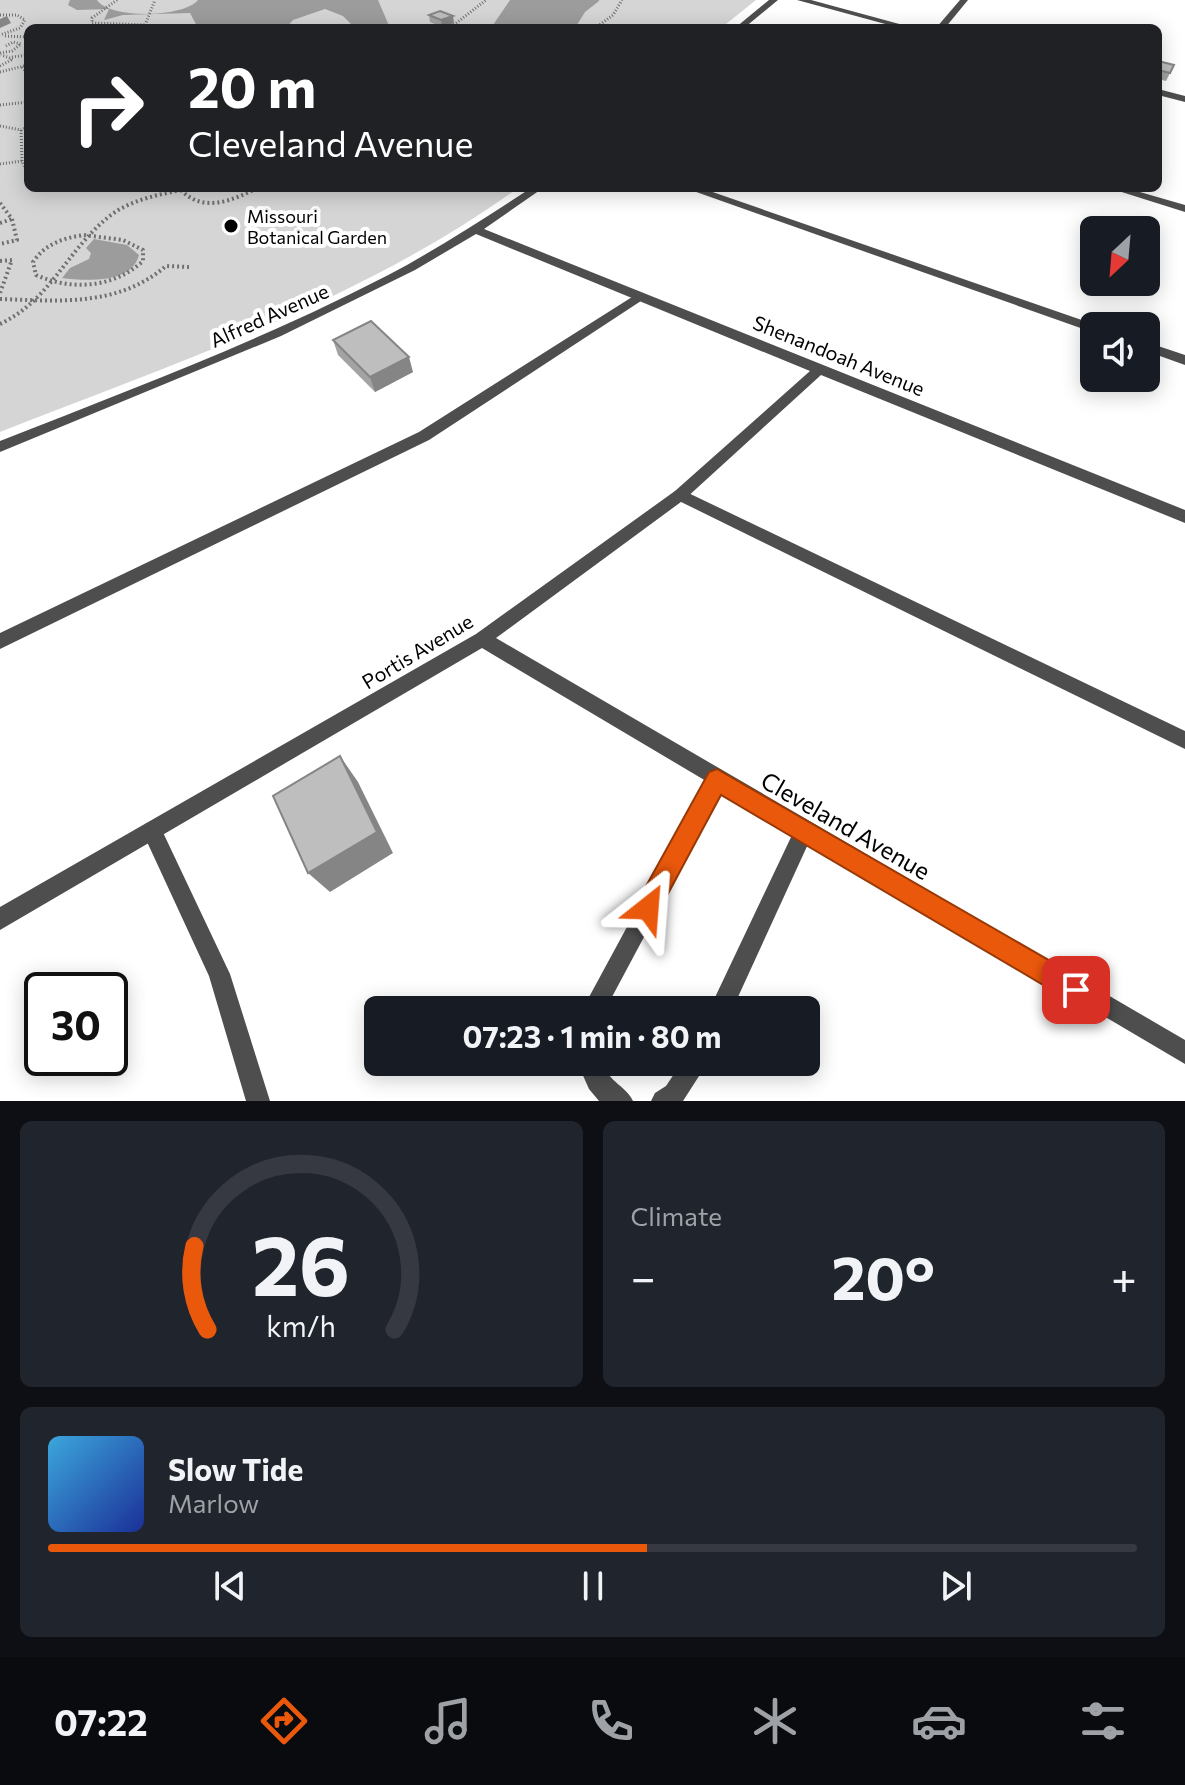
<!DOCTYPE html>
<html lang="en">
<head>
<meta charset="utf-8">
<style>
	:root { --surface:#171b24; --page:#20242c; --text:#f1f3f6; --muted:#9ea1a6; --line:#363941; --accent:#ea580c }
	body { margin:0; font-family:Commissioner,sans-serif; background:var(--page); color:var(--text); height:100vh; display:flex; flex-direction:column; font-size:30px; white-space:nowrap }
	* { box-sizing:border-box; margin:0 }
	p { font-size:26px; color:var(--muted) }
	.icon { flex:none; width:44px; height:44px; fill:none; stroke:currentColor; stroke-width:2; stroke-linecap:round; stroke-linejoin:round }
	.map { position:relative; height:1101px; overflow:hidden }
	.panel { display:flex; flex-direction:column; gap:20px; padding:20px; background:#0d0f14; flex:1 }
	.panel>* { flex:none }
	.hud { position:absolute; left:24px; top:24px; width:1138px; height:168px; border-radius:12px; box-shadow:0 4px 20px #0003; background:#202124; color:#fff; overflow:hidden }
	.needle { width:52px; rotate:206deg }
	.fabs { position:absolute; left:1080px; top:216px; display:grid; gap:16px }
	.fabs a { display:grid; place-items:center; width:80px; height:80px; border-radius:12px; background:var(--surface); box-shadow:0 4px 20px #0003; font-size:40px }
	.speed { position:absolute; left:24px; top:972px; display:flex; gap:16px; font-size:40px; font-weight:700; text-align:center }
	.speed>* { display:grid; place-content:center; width:104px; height:104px; border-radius:50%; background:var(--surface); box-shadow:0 4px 20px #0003; line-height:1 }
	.speed .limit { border:4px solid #111; border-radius:12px; background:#fff; color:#111 }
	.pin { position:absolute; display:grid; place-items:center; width:68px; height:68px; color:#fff; margin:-34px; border-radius:16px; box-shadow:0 4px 12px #0006 }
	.me { position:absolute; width:88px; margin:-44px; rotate:28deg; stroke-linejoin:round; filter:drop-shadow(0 0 6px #0008) }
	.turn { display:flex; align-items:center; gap:28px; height:168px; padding:0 32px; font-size:36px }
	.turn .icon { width:104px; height:104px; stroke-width:2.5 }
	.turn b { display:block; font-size:56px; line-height:68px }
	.big { font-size:60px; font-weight:700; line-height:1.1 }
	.panel .tile { flex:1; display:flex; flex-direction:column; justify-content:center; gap:12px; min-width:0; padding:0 28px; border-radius:12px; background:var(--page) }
	.panel .dial { align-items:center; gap:0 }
	.dial svg { height:208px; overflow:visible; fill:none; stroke:var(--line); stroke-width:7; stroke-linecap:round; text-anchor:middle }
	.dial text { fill:var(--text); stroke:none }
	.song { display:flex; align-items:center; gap:24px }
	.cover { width:96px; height:96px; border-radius:12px; background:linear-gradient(135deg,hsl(200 70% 55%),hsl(230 70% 35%)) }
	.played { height:8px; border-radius:4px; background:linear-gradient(90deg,var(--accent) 55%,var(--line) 55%) }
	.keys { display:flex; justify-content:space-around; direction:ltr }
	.heat { display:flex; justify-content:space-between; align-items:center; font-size:44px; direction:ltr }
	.panel .tiles { flex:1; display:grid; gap:20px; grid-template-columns:1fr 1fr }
	.tile:last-child { grid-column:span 2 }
	.trip { position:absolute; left:364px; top:996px; width:456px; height:80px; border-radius:12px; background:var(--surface); box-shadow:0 4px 20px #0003; font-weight:700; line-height:80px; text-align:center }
	.dock { display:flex; height:128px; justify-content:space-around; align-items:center; background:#090b0e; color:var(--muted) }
	.dock .icon { width:56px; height:56px }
	.dock .current { color:var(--accent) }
	.dock b { font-size:36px; color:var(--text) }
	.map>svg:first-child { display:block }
	.green { fill:#d5d5d5 }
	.water { fill:#9c9c9c }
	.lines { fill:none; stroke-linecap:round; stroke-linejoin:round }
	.path-far1 { stroke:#707070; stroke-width:3; stroke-dasharray:1 2; stroke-linecap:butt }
	.path { stroke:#707070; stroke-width:4; stroke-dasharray:2 3; stroke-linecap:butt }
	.service { fill:#4e4e4e; fill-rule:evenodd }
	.minor { fill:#4e4e4e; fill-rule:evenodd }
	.wall { fill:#a3a3a3 }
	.shaded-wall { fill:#858585 }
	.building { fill:#bebebe; stroke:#858585; stroke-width:2 }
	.route { fill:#ea580c; stroke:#983908; stroke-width:2 }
	.poi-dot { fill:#000; stroke:#fff; stroke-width:3 }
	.labels { text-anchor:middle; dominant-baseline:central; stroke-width:8; stroke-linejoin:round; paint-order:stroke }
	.far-poi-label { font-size:18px; fill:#000; stroke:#fff; text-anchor:start }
	.street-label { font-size:20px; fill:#000; stroke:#fff }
	.near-street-label { font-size:24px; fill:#000; stroke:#fff }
</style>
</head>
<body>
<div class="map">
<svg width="1185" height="1101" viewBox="0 0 1185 1101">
	<rect width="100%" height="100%" fill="#fff"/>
	<path class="green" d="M0 0H756L721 28H28V188H518C363 300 176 363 0 432Z"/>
	<g class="water">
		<path d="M70 0H97C109 19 183 18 198 0H378L390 28H355L343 16 325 9 293 20 286 28H198L190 13 123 15 104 20 109 9 77 10 68 5Z"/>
		<polygon points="510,0 599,0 599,1 585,12 575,28 491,28"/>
		<path d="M94 239 127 245 139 255C132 284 85 281 62 278L70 268 89 259 91 253 86 248Z"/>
	</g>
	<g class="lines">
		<g class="path-far1">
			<polyline points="117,0 92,18 92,23 146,25"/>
			<polyline points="0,15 17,15 25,20 20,28 0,35"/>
			<polyline points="145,25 155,0"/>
			<polyline points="442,28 455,24 486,0"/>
			<polyline points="595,28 613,15 622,0"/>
			<polyline points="5,36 28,37"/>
			<polyline points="0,53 12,51 21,44 13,42 6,46"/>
			<polyline points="12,57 28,55"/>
			<polyline points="0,66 13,59 1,55"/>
			<polyline points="22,67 28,74"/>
			<polyline points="0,72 28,65"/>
			<polyline points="0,105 28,102"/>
			<polyline points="0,126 21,130 28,127"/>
			<polyline points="21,130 22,161 28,175"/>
			<polyline points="0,164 22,161"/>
		</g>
		<g class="path">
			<polyline points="50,188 70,188"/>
			<path d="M181 190C203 213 232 201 257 188"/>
			<polyline points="0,203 12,219 17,240 0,244"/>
			<polyline points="0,223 12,219"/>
			<path d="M84 235 123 240 143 250V261C114 288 71 291 36 275L33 262C45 244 63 238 84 235Z"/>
			<polyline points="0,261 12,260 0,293"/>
			<path d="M0 299C60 301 118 307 166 266L189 267"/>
			<path d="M0 324C51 300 68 248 111 215 131 200 157 195 181 190"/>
		</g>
		<g class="service">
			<polygon points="797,0 811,0 914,28 900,28"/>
			<polygon points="960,0 968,0 945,28 936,28"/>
			<polygon points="1158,89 1185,96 1185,102 1158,95"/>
			<polygon points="685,188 701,188 1099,326 1094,326 1094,332 1089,331"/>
			<polygon points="640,292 646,296 644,299 429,440 0,649 0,633 419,432"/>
			<polygon points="1146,342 1185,355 1185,365 1146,351"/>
			<polygon points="680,489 1185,731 1185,749 675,499 672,495 675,491"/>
			<polygon points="152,821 159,824 230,974 270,1101 246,1101 209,976 142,831 145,824"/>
		</g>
		<g class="minor">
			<polygon points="769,0 778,0 744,28 735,28"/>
			<path d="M531 188H543L484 229 1185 510V523L821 375 685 499 496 638 1185 1040V1064L809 842 732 1010H709L793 833 722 791 605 1010H582L706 781 482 648 0 930V907L476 634 675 491 810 371 476 234 415 270 281 336 0 452V441C137 387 277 335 407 265 449 241 490 215 531 188Z"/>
			<polygon points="1109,188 1126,188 1185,205 1185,212"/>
			<path d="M577 1062H601C610 1083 627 1087 633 1101H599L589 1089Z"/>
			<polygon points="682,1062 708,1062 683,1101 651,1101 655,1093 666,1086"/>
		</g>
	</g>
	<g class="wall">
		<polygon points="429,15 454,23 442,27 430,22"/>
		<polygon points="1158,61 1174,65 1166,81 1158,79"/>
		<polygon points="333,340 413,372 375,392 338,355"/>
	</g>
	<g class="shaded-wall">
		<polygon points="7,16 11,23 0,28 0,19"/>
		<polygon points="453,16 454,23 442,27 441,20"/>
		<polygon points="409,357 413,372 375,392 370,377"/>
		<polygon points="340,756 358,782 393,853 330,892 308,873"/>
	</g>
	<g class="building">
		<polygon points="440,11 453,16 441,20 429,15"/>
		<polygon points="1158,61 1174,65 1170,73 1158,70"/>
		<polygon points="371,321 409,357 370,377 333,340"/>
		<polygon points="340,756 377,832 308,873 273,796"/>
	</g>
	<polygon class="route" points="717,769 1085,981 1089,990 1085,999 1076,1002 1067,999 721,795 656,916 648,920 639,916 636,908 639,899 709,772"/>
	<circle class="poi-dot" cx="231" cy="226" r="8"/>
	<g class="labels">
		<g class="far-poi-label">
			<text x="247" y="216">Missouri<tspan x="247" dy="21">Botanical Garden</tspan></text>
		</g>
		<g class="street-label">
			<text transform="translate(269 315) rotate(-24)">Alfred Avenue</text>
			<text transform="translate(839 355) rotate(22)">Shenandoah Avenue</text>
			<text transform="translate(417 651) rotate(-31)">Portis Avenue</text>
		</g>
		<g class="near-street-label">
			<text transform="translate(846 825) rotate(30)">Cleveland Avenue</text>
		</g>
	</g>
</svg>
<div class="fabs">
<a><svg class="needle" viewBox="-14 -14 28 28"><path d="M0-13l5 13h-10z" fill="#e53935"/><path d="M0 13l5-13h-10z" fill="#9ea1a6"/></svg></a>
<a><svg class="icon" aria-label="sound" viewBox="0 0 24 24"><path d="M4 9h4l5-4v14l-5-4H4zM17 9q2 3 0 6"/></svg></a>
</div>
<div class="speed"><div class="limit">30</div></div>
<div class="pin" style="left:1076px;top:990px;background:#d93025"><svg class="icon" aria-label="arrive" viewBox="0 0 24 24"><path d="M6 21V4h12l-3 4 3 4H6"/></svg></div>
<svg class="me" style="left:648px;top:908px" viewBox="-20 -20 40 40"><path d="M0-17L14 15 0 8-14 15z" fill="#ea580c" stroke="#fff" stroke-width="4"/></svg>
<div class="trip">07:23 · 1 min · 80 m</div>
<div class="hud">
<div class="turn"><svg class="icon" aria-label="right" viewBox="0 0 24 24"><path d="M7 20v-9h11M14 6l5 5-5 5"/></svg><div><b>20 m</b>Cleveland Avenue</div></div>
</div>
</div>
<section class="panel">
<div class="tiles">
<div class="tile dial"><svg viewBox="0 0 100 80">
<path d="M14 69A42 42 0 1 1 86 69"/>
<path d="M14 69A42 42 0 0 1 9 37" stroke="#ea580c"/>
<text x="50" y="56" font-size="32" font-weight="700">26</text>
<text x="50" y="72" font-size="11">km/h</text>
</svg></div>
<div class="tile"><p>Climate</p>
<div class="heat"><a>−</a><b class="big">20°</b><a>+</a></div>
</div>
<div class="tile">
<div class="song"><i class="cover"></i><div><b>Slow Tide</b><p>Marlow</p></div></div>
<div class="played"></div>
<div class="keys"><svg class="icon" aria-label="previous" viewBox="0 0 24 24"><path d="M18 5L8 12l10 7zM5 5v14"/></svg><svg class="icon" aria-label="pause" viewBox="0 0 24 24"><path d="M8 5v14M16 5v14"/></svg><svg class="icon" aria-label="next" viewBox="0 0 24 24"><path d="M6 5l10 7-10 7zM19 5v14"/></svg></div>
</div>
</div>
</section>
<nav class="dock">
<b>07:22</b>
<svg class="icon current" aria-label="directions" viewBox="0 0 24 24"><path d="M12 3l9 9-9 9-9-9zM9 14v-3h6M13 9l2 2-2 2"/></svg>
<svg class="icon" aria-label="music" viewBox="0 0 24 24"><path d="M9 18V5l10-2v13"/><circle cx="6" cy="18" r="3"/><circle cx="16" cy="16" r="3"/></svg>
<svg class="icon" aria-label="phone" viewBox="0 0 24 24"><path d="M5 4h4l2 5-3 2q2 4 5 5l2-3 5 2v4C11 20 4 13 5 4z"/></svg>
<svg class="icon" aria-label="climate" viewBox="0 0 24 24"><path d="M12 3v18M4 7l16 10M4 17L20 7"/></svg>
<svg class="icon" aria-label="car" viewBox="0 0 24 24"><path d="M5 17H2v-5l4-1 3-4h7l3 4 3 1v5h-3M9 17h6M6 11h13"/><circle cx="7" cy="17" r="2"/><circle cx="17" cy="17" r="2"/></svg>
<svg class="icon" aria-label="filters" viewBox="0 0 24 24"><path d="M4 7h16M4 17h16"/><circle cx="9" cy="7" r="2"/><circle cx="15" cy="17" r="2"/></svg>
</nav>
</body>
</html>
